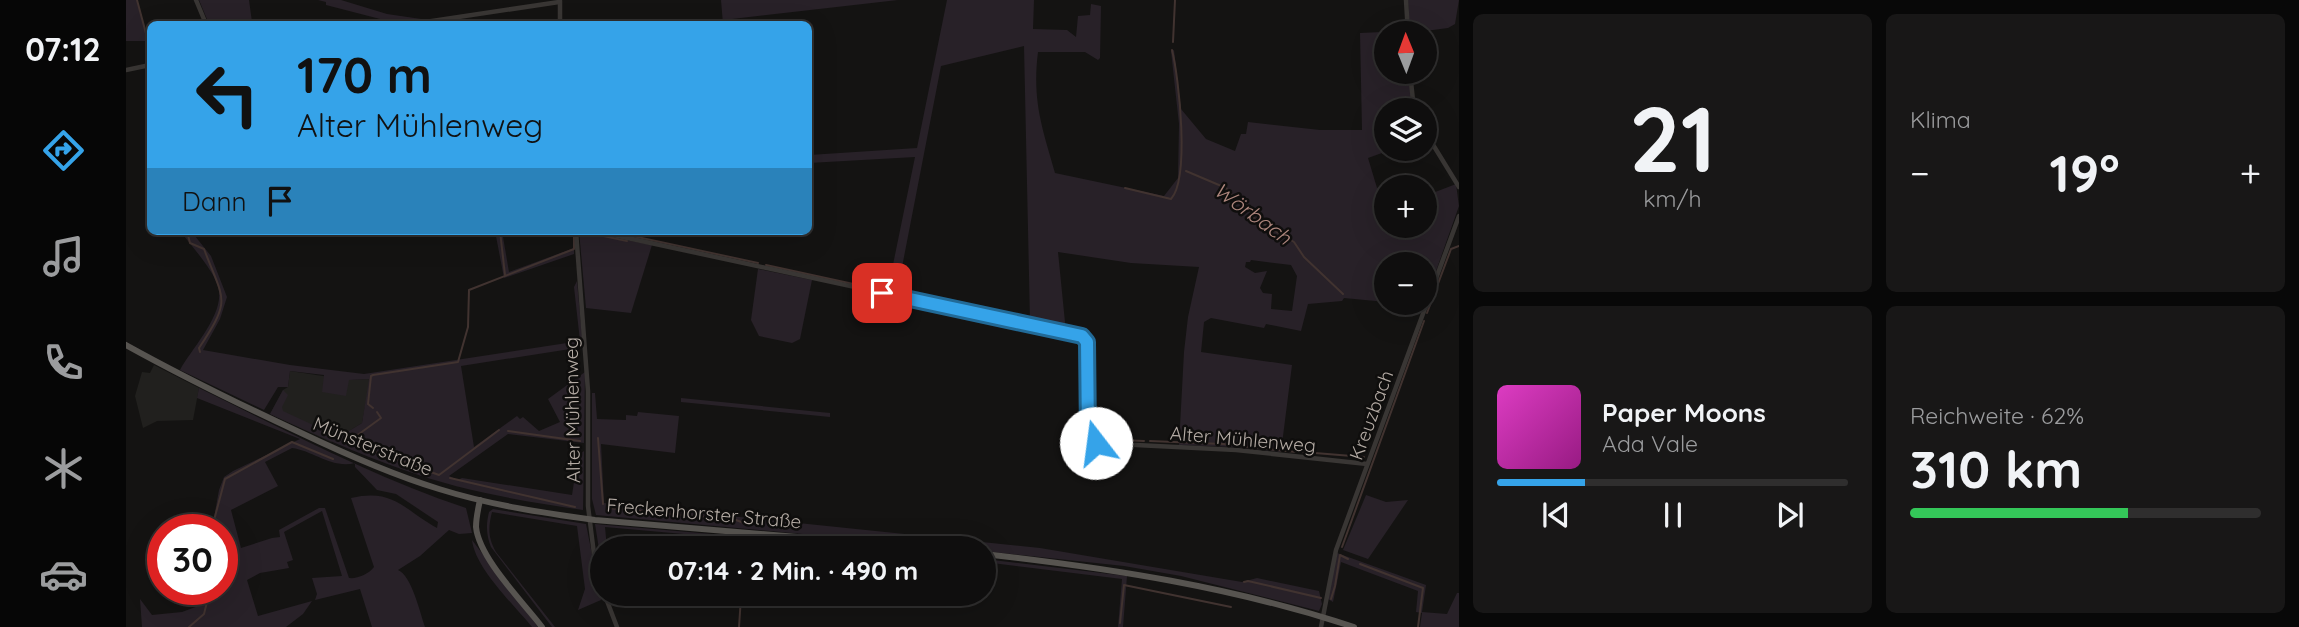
<!DOCTYPE html>
<html lang="de">
<head>
<meta charset="utf-8">
<style>
	:root { --surface:#0f0e0e; --page:#181717; --text:#f1f3f6; --muted:#9b9c9e; --line:#2f2e2e; --accent:#35a3e9 }
	body { margin:0; font-family:Quicksand,sans-serif; background:var(--page); color:var(--text); height:100vh; display:flex; flex-direction:column; font-size:26px; white-space:nowrap }
	* { box-sizing:border-box; margin:0 }
	p { font-size:23px; color:var(--muted) }
	.icon { flex:none; width:38px; height:38px; fill:none; stroke:currentColor; stroke-width:2; stroke-linecap:round; stroke-linejoin:round }
	.map { position:relative; flex:1; overflow:hidden }
	.panel { display:flex; flex-direction:column; gap:14px; padding:14px; background:#080808; width:840px }
	.panel>* { flex:none }
	.banner { position:absolute; left:21px; top:21px; width:665px; height:214px; border-radius:10px; box-shadow:0 7px 28px #0002,0 0 0 2px var(--line); background:#35a3e9; color:#111; overflow:hidden }
	.needle { width:46px; rotate:359deg }
	.controls { position:absolute; left:1248px; top:21px; display:grid; gap:14px }
	.controls a { display:grid; place-items:center; width:63px; height:63px; border-radius:50%; background:var(--surface); box-shadow:0 7px 28px #0002,0 0 0 2px var(--line); font-size:35px }
	.speed { position:absolute; left:21px; top:514px; display:flex; gap:14px; font-size:35px; font-weight:700; text-align:center }
	.speed>* { display:grid; place-content:center; width:91px; height:91px; border-radius:50%; background:var(--surface); box-shadow:0 7px 28px #0002,0 0 0 2px var(--line); line-height:1 }
	.speed .limit { border:10px solid #d22; background:#fff; color:#111 }
	.pin { position:absolute; display:grid; place-items:center; width:60px; height:60px; color:#fff; margin:-30px; border-radius:14px; box-shadow:0 4px 10px #0006 }
	.me { position:absolute; width:77px; margin:-38px; rotate:345deg; stroke-linejoin:round; filter:drop-shadow(0 0 5px #0008) }
	.turn { display:flex; align-items:center; gap:24px; height:147px; padding:0 35px; font-size:32px }
	.turn .icon { width:91px; height:91px; stroke-width:2.5 }
	.turn b { display:block; font-size:49px; line-height:60px }
	.then { display:flex; align-items:center; height:66px; padding:0 35px; background:#0003; gap:14px; font-size:26px }
	.big { font-size:52px; font-weight:700; line-height:1.1 }
	.panel .tile { flex:1; display:flex; flex-direction:column; justify-content:center; gap:10px; min-width:0; padding:0 24px; border-radius:10px; background:var(--page) }
	.panel .dial { align-items:center; gap:0 }
	.dial b { font-size:91px; line-height:1 }
	.song { display:flex; align-items:center; gap:21px }
	.cover { width:84px; height:84px; border-radius:10px; background:linear-gradient(135deg,hsl(310 70% 55%),hsl(310 70% 35%)) }
	.played { height:7px; border-radius:4px; background:linear-gradient(90deg,var(--accent) 25%,var(--line) 25%) }
	.keys { display:flex; justify-content:space-around; direction:ltr }
	.heat { display:flex; justify-content:space-between; align-items:center; font-size:38px; direction:ltr }
	.charge { height:10px; border-radius:5px; background:linear-gradient(90deg,#34c759 62%,var(--line) 0) }
	.panel .tiles { flex:1; display:grid; gap:14px; grid-template-columns:repeat(2,1fr) }
	.trip { position:absolute; left:464px; top:536px; width:406px; height:70px; border-radius:35px; background:var(--surface); box-shadow:0 7px 28px #0002,0 0 0 2px var(--line); font-weight:700; line-height:70px; text-align:center }
	main { display:flex; flex:1; min-height:0 }
	.tabs { display:flex; flex-direction:column; width:126px; justify-content:space-around; align-items:center; background:#060606; color:var(--muted) }
	.tabs .icon { width:49px; height:49px }
	.tabs .active { color:var(--accent) }
	.tabs b { font-size:32px; color:var(--text) }
	.map>svg:first-child { display:block }
	.built { fill:#21201e }
	.green { fill:#282128; fill-rule:evenodd }
	.lines { fill:none; stroke-linecap:round; stroke-linejoin:round }
	.stream { stroke:#413330; stroke-width:2 }
	.minor { stroke:#393634; stroke-width:4.5 }
	.major { stroke:#575450; stroke-width:6 }
	.route-casing { stroke:#226a97; stroke-width:18 }
	.route { stroke:#35a3e9; stroke-width:12 }
	.labels { text-anchor:middle; dominant-baseline:central; stroke-width:5; stroke-linejoin:round; paint-order:stroke }
	.street-label { font-size:19px; fill:#b4aba4; stroke:#0f0e0d }
	.water-label { font-size:21px; font-style:italic; fill:#ae867d; stroke:#0f0e0d }
</style>
</head>
<body>
<main>
<nav class="tabs">
<b>07:12</b>
<svg class="icon active" aria-label="directions" viewBox="0 0 24 24"><path d="M12 3l9 9-9 9-9-9zM9 14v-3h6M13 9l2 2-2 2"/></svg>
<svg class="icon" aria-label="music" viewBox="0 0 24 24"><path d="M9 18V5l10-2v13"/><circle cx="6" cy="18" r="3"/><circle cx="16" cy="16" r="3"/></svg>
<svg class="icon" aria-label="phone" viewBox="0 0 24 24"><path d="M5 4h4l2 5-3 2q2 4 5 5l2-3 5 2v4C11 20 4 13 5 4z"/></svg>
<svg class="icon" aria-label="climate" viewBox="0 0 24 24"><path d="M12 3v18M4 7l16 10M4 17L20 7"/></svg>
<svg class="icon" aria-label="car" viewBox="0 0 24 24"><path d="M5 17H2v-5l4-1 3-4h7l3 4 3 1v5h-3M9 17h6M6 11h13"/><circle cx="7" cy="17" r="2"/><circle cx="17" cy="17" r="2"/></svg>
</nav>
<div class="map">
<svg width="1333" height="627" viewBox="0 0 1333 627">
	<rect width="100%" height="100%" fill="#141312"/>
	<g class="built">
		<polygon points="28,365 73,388 67,420 31,421 17,428 9,396 16,372 24,373"/>
		<polygon points="164,371 223,380 244,379 236,423 205,442 144,414 157,390 162,387"/>
	</g>
	<g class="green">
		<polygon points="0,0 11,0 22,41 0,41"/>
		<polygon points="73,0 123,0 126,22 134,21 135,24 83,24"/>
		<polygon points="192,0 215,0 261,14 302,20 258,24 258,20 200,5 200,2"/>
		<polygon points="595,0 772,0 606,19 606,24 597,24"/>
		<path d="M821 0H908L907 29 941 30 950 37 952 16 964 15 965 4 975 6 974 58 972 60 959 52H912C906 101 916 127 929 173L1038 196 1052 178 1053 124 1045 51 1048 50 1055 109 1080 139 1109 151 1115 134H1120L1122 122 1194 130H1236L1234 33 1279 31 1280 33H1260V72H1282L1287 110H1260V149H1267L1242 158 1251 188 1260 193V226H1298L1299 196 1330 184 1333 206 1298 305 1270 303H1298V264H1260V302L1218 298 1216 301 1182 304 1175 331 1140 324 1138 328 1085 318 1078 322 1075 352 1166 365 1155 452 1111 447 1053 445 1058 352 1062 317 1073 267 1005 263 932 252 940 332 761 294 789 157 683 163V155L791 148ZM898 46 904 321 771 293 815 66ZM1125 260 1165 265 1171 276 1166 311 1145 309 1146 294 1137 293 1134 288 1141 271 1129 273 1119 267 1120 262H1124Z"/>
		<polygon points="1282,0 1333,0 1329,24 1322,28 1284,33"/>
		<path d="M57 231H65L85 256 101 297 94 319 77 350 164 365 238 374 454 341 448 287 451 281 457 347 335 366 348 447 391 416 394 419 397 417 413 431 434 422 422 399 459 372 458 443 382 434 323 476 332 480 336 478 446 495 452 456 458 451 457 510C396 501 336 491 278 470 232 454 188 434 144 414L157 390 162 395 156 407 157 411 213 437 236 423 243 379 223 380 220 396 196 392 198 375 164 371 162 387H152L138 410 54 370C66 348 100 313 92 287 88 271 68 249 58 236Z"/>
		<polygon points="369,231 376,231 383,272 448,248 448,254 378,278"/>
		<polygon points="453,231 526,245 505,313 460,308"/>
		<polygon points="632,269 686,280 674,339 666,343 633,336 625,320"/>
		<path d="M73 388C161 431 247 477 340 508L346 533 333 534 323 530 294 556 272 570C286 576 294 613 299 627H246L234 589 189 600 191 594 186 578 216 576 196 511 158 532 167 560 161 562 163 568 134 573 121 580 132 616 186 601 177 614 160 627H16L14 599 26 615 56 612 83 602 79 590H96V530H65L80 528 87 523 93 490 98 477 107 471 174 439 71 398ZM166 448C188 451 206 469 229 463V467L251 490 270 494 312 522 311 528C278 510 268 488 225 498L248 567C243 574 231 579 223 578L199 508H193L153 530 154 537 146 538 115 548 105 510 152 486 139 462Z"/>
		<polygon points="466,393 469,393 471,419 500,420 500,415 511,416 512,412 553,416 549,453 475,444 478,503 914,548 1116,582 1131,578 1193,591 1196,604 1193,611 1055,576 998,566 858,551 858,548 828,548 470,515 466,499"/>
		<polygon points="555,398 704,413 704,417 555,402"/>
		<polygon points="1240,495 1260,502 1282,500 1242,559 1217,550"/>
		<path d="M367 509 460 524 475 600 452 610 459 589 451 526 366 512C362 528 362 538 370 552L429 627H426L365 547C360 535 360 524 363 512Z"/>
		<polygon points="469,524 751,548 708,548 620,539 619,548 614,548 614,539 479,527 481,548 476,548 476,568"/>
		<path d="M346 540 412 627H406C388 605 349 568 346 540Z"/>
		<polygon points="1211,553 1300,585 1296,612 1321,614 1331,593 1333,593 1333,627 1294,627 1296,613 1290,612 1292,591 1215,562 1207,602 1202,599"/>
		<polygon points="858,559 1001,576 997,627 992,627 996,579 858,562"/>
	</g>
	<g class="lines">
		<g class="stream">
			<polyline points="11,0 22,41 23,62"/>
			<polyline points="1047,42 1049,0"/>
			<polyline points="1060,171 1100,188 1109,199 1124,207 1126,217 1168,242 1178,257 1217,294"/>
			<path d="M999 188 1045 199C1064 178 1053 78 1046 50"/>
			<path d="M61 231 64 243 78 249C98 302 106 298 73 348L74 352"/>
			<polyline points="374,231 379,275"/>
			<polyline points="454,231 501,241"/>
			<polyline points="502,235 632,263"/>
			<polyline points="640,265 755,290"/>
			<polyline points="1301,313 1325,249 1333,246"/>
			<polyline points="247,408 242,404 245,376 247,375 332,362 342,327 343,290 448,249 448,232"/>
			<polyline points="251,412 255,418 222,442 313,475 373,430"/>
			<polyline points="382,431 454,441"/>
			<polyline points="472,438 477,504"/>
			<polyline points="972,439 1018,441"/>
			<polyline points="1024,441 1097,444 1170,452"/>
			<polyline points="1177,452 1238,457"/>
			<polyline points="324,478 449,507"/>
			<polyline points="483,508 610,520 618,523"/>
			<polyline points="87,524 99,479 166,442 207,459"/>
			<polyline points="84,530 87,528"/>
			<polyline points="1216,547 1298,321"/>
			<polyline points="617,548 617,545"/>
			<polyline points="1234,564 1297,588 1292,627"/>
			<polyline points="1118,582 1122,581 1195,598"/>
			<polyline points="1205,599 1209,586 1214,555 1222,559"/>
			<polyline points="994,623 998,585 1105,607"/>
			<polyline points="63,627 78,614 84,590"/>
			<polyline points="613,627 615,597"/>
		</g>
		<g class="minor">
			<polyline points="70,0 80,24"/>
			<polyline points="1280,0 1282,33"/>
			<polyline points="434,1 434,24"/>
			<polyline points="286,24 433,2"/>
			<polyline points="0,70 24,65"/>
			<polyline points="1284,72 1288,110"/>
			<polyline points="1298,130 1333,187"/>
			<polyline points="450,231 462,391 462,506 468,554 476,587"/>
			<polyline points="469,231 956,336 961,342 962,435 964,440 970,443 1110,450 1241,464"/>
			<polyline points="478,593 491,627"/>
			<polyline points="1195,627 1210,550 1333,216"/>
		</g>
		<g class="major">
			<path d="M0 345C56 376 113 404 171 431 217 453 264 474 313 489 364 505 417 513 469 520L801 548"/>
			<path d="M354 500C352 509 350 518 350 527 353 558 397 602 416 627"/>
			<path d="M858 554C984 568 1107 587 1228 627"/>
		</g>
	</g>
	<g class="lines">
		<defs>
			<polyline id="route" points="756,293 956,336 961,342 962,435 964,440 970,443"/>
		</defs>
		<use href="#route" class="route-casing"/>
		<use href="#route" class="route"/>
	</g>
	<g class="labels">
		<g class="street-label">
			<text transform="translate(446 410) rotate(-91)">Alter Mühlenweg</text>
			<text transform="translate(1245 415) rotate(-70)">Kreuzbach</text>
			<text transform="translate(1117 439) rotate(5)">Alter Mühlenweg</text>
			<text transform="translate(247 446) rotate(22)">Münsterstraße</text>
			<text transform="translate(578 513) rotate(5)">Freckenhorster Straße</text>
		</g>
		<g class="water-label">
			<text transform="translate(1127 213) rotate(36)">Wörbach</text>
		</g>
	</g>
</svg>
<div class="controls">
<a><svg class="needle" viewBox="-14 -14 28 28"><path d="M0-13l5 13h-10z" fill="#e53935"/><path d="M0 13l5-13h-10z" fill="#9b9c9e"/></svg></a>
<a><svg class="icon" aria-label="layers" viewBox="0 0 24 24"><path d="M12 4l9 5-9 5-9-5zM3 14l9 5 9-5"/></svg></a>
<a>+</a>
<a>−</a>
</div>
<div class="speed"><div class="limit">30</div></div>
<div class="pin" style="left:756px;top:293px;background:#d93025"><svg class="icon" aria-label="arrive" viewBox="0 0 24 24"><path d="M6 21V4h12l-3 4 3 4H6"/></svg></div>
<svg class="me" style="left:970px;top:443px" viewBox="-20 -20 40 40"><circle r="19" fill="#fff"/><path d="M0-13L10 11 0 6-10 11z" fill="#35a3e9"/></svg>
<div class="trip">07:14 · 2 Min. · 490 m</div>
<div class="banner">
<div class="turn"><svg class="icon" aria-label="left" viewBox="0 0 24 24"><path d="M17 20v-9H6M10 6l-5 5 5 5"/></svg><div><b>170 m</b>Alter Mühlenweg</div></div>
<div class="then">Dann<svg class="icon" aria-label="arrive" viewBox="0 0 24 24"><path d="M6 21V4h12l-3 4 3 4H6"/></svg></div>
</div>
</div>
<section class="panel">
<div class="tiles">
<div class="tile dial"><b>21</b><p>km/h</p></div>
<div class="tile"><p>Klima</p>
<div class="heat"><a>−</a><b class="big">19°</b><a>+</a></div>
</div>
<div class="tile">
<div class="song"><i class="cover"></i><div><b>Paper Moons</b><p>Ada Vale</p></div></div>
<div class="played"></div>
<div class="keys"><svg class="icon" aria-label="previous" viewBox="0 0 24 24"><path d="M18 5L8 12l10 7zM5 5v14"/></svg><svg class="icon" aria-label="pause" viewBox="0 0 24 24"><path d="M8 5v14M16 5v14"/></svg><svg class="icon" aria-label="next" viewBox="0 0 24 24"><path d="M6 5l10 7-10 7zM19 5v14"/></svg></div>
</div>
<div class="tile"><p>Reichweite · 62%</p><b class="big">310 km</b><div class="charge"></div></div>
</div>
</section>
</main>
</body>
</html>
